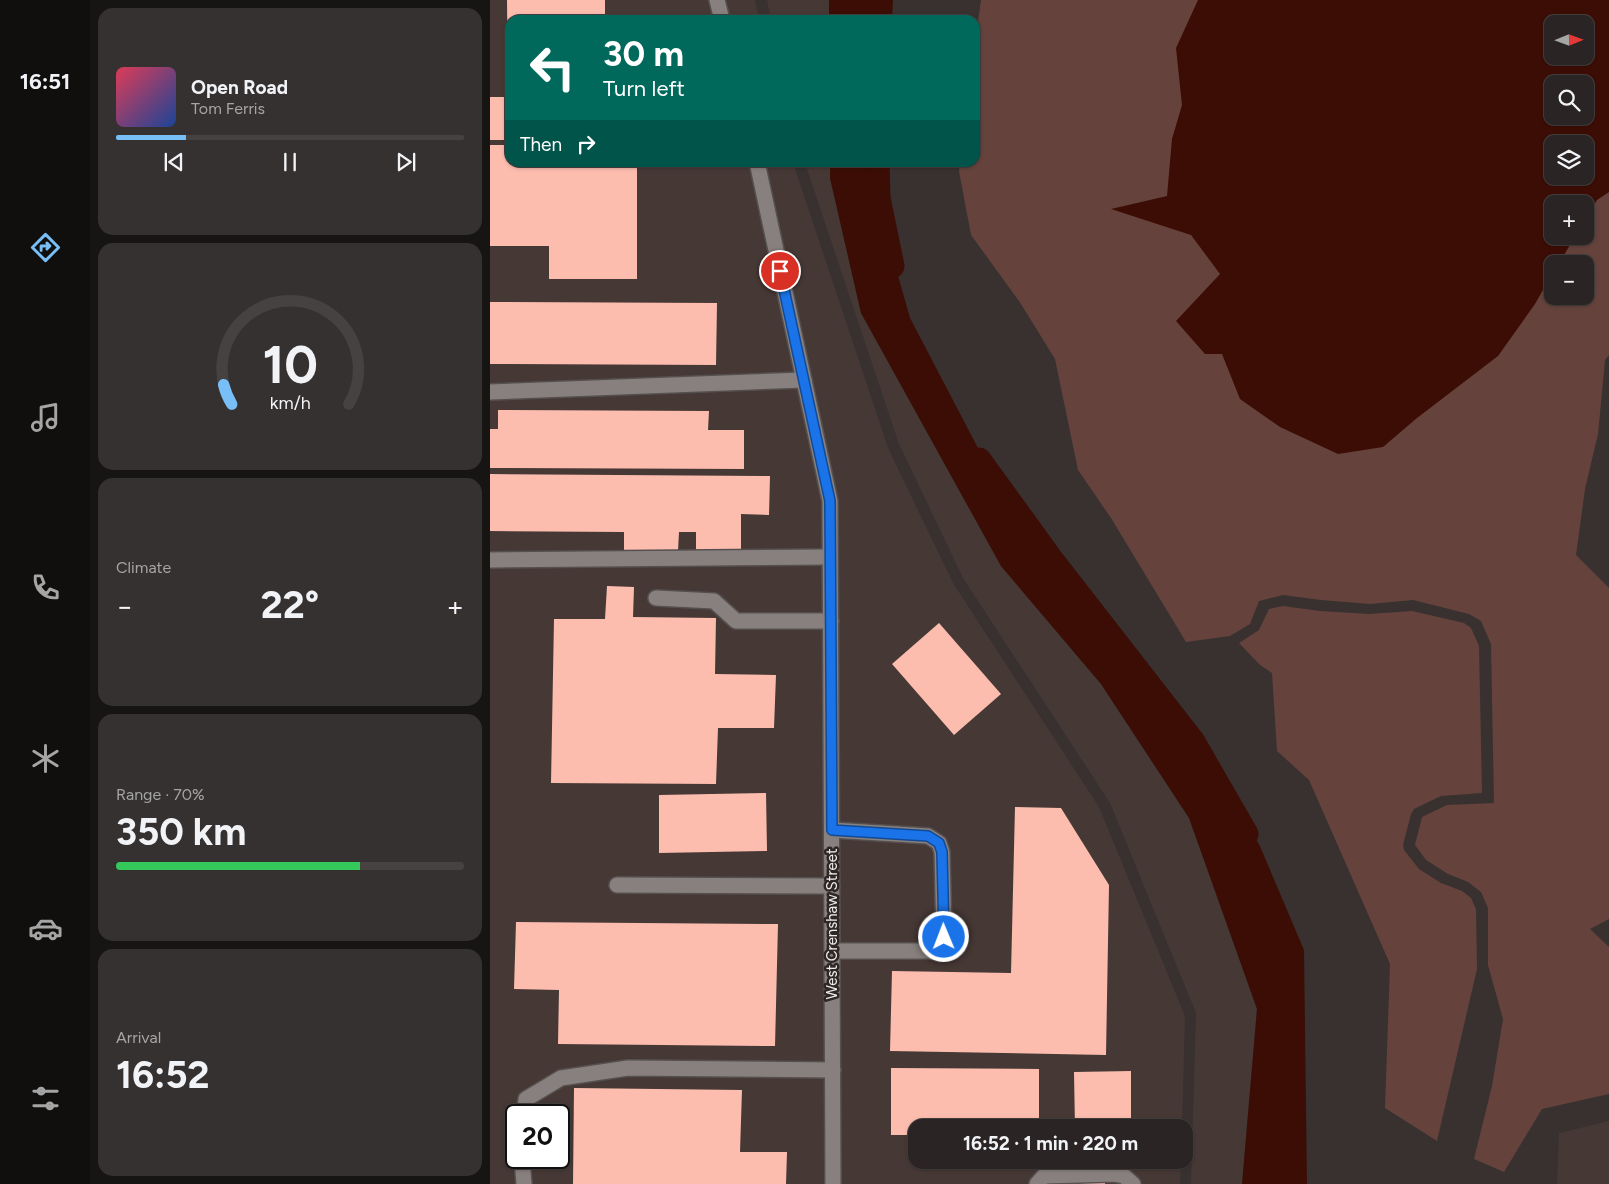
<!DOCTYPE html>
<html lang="en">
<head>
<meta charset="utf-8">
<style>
	:root { --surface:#2a2524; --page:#363131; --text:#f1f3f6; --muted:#a5a5a6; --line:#464241; --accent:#78bff7 }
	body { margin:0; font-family:Figtree,sans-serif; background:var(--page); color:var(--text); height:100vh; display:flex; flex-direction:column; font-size:19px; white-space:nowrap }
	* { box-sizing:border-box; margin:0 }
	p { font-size:16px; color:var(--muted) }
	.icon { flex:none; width:28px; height:28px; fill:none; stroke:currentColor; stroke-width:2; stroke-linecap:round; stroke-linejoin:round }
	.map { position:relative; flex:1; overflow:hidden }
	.details { display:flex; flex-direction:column; gap:8px; padding:8px; background:#171414; width:400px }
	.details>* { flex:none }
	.top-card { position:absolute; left:15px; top:15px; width:475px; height:152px; border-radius:15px; box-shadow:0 1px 4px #0004,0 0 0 1px var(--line); background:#00695c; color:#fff; overflow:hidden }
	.needle { width:32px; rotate:89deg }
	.controls { position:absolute; left:1054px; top:15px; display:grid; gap:10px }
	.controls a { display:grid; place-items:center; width:50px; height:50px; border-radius:10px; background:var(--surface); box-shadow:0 1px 4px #0004,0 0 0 1px var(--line); font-size:25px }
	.speed { position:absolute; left:15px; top:1104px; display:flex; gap:10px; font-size:25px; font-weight:700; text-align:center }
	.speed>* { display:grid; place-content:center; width:65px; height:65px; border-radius:50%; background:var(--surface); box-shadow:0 1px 4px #0004,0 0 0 1px var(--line); line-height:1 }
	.speed .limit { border:2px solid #111; border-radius:8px; background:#fff; color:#111 }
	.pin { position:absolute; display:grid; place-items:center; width:42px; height:42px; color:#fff; margin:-21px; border:2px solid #fff; border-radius:50%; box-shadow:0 1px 5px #0007 }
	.me { position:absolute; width:55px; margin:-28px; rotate:359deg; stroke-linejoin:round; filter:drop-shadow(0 0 4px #0008) }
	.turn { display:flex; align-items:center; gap:18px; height:105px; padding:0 15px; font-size:22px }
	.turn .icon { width:65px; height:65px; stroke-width:2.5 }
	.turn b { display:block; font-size:35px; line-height:42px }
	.then { display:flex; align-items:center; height:48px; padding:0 15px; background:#0003; gap:10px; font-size:19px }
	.big { font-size:38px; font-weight:700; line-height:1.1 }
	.details .widget { flex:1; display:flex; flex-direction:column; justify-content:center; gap:8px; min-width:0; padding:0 18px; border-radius:15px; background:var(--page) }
	.details .dial { align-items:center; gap:0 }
	.dial svg { height:130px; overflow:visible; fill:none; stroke:var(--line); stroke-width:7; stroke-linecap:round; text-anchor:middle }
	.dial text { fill:var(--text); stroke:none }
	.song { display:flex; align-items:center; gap:15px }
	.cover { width:60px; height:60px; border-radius:8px; background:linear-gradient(135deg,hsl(350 70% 55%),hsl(220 70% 35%)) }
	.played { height:5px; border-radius:2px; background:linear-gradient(90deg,var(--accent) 20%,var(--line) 20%) }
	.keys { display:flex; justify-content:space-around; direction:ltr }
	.heat { display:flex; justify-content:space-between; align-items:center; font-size:28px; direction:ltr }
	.charge { height:8px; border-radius:4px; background:linear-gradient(90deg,#34c759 70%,var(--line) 0) }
	.trip { position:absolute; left:418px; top:1119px; width:285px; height:50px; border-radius:15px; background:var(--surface); box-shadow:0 1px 4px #0004,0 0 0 1px var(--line); font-weight:700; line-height:50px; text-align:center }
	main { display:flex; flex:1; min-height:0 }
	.menu { display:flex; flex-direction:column; width:90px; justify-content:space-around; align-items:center; background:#110f0e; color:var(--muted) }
	.menu .icon { width:35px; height:35px }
	.menu .active { color:var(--accent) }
	.menu b { font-size:22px; color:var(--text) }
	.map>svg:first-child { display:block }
	.built { fill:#463835; fill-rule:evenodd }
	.green { fill:#65433c; fill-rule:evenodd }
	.water { fill:#3c0d04; fill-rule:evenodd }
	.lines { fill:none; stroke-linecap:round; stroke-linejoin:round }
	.canal { stroke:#3c0d04; stroke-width:25 }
	.building { fill:#fcbdaf }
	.minor-casing { stroke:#55504f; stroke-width:18 }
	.minor { stroke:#88807e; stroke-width:15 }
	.route-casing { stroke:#114b97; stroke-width:12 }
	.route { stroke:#1a73e8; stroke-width:9 }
	.labels { text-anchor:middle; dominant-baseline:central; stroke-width:5; stroke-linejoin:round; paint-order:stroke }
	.street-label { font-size:15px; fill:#f0eceb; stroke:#2e2726 }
</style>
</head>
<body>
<main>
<nav class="menu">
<b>16:51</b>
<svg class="icon active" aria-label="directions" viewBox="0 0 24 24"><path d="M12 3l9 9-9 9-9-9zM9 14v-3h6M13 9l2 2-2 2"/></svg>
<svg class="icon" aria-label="music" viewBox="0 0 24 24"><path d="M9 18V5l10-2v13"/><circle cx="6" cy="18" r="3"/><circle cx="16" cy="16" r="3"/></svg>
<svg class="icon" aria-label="phone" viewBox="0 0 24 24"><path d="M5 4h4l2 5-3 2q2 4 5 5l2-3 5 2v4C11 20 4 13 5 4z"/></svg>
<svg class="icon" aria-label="climate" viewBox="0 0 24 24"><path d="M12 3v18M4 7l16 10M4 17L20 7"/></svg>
<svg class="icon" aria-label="car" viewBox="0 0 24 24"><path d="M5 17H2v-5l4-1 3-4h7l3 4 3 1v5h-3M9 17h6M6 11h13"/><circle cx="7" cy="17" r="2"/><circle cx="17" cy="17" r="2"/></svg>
<svg class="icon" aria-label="filters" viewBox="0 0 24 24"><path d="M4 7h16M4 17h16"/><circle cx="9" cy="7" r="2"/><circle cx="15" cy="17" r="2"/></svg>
</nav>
<section class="details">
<div class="widget">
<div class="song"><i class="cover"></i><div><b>Open Road</b><p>Tom Ferris</p></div></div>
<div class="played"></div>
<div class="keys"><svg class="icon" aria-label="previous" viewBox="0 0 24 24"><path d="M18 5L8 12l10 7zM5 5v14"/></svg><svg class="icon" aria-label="pause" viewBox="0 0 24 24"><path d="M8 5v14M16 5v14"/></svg><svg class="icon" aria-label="next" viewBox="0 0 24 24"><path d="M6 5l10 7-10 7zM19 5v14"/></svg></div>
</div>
<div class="widget dial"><svg viewBox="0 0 100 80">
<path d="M14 69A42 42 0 1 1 86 69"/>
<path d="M14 69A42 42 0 0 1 9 57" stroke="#78bff7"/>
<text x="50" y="56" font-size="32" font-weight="700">10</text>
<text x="50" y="72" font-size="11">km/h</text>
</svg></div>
<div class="widget"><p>Climate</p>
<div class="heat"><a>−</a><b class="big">22°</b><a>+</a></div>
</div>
<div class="widget"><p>Range · 70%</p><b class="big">350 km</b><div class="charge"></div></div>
<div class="widget"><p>Arrival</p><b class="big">16:52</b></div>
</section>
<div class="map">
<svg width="1119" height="1184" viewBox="0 0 1119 1184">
	<rect width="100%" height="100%" fill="#383130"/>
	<g class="built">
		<path d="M0 0H265L269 20H20V162L303 163 398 448 463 583 609 807 695 1016 692 1127 426 1128V1160H691L690 1184H0ZM26 1115H69V1158H26Z"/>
		<polygon points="277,0 339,0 339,20 281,20"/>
		<polygon points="315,163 340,163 340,178 371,313 511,566 611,684 699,818 767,1009 752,1184 701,1184 706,1013 620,803 473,578 409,444"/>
		<polygon points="1119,1121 1119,1184 1067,1184 1069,1133"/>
	</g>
	<g class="green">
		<path d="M491 0H1119V355L1115 360 1108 434 1095 489 1086 555 1119 588V919L1100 929 1119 947V1094L1052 1109 1014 1172 984 1159 1002 1086 1013 1019 998 965V908L991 892 978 882 958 874 936 860 925 845 932 817 957 805 1004 803 1001 644 991 621 979 614 923 600 880 604 831 600 793 595 769 601 760 624 740 636 696 642 621 518 588 470 565 359 531 304 481 235 469 171 470 163 485 162V44ZM1062 24H1095V56H1062ZM1062 84H1095V116H1062ZM1062 144H1095V176H1062ZM1062 204H1095V236H1062ZM1062 264H1095V296H1062Z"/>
		<polygon points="793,606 830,611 879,614 922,611 974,623 981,628 989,646 992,793 951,796 924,809 921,814 913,845 914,850 929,869 951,883 972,891 981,898 986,909 987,969 947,1141 895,1108 900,964 819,780 787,751 782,673 770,665 749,643 769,630 779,609"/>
	</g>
	<g class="water">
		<polygon points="339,0 403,0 402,20 339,20"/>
		<path d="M708 0H1119V192L1107 200 1095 220V204H1062V236H1085L1069 264H1062V274L1045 304 1008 356 927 418 893 447 848 454 790 427 750 399 732 354H715L686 321 730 274 701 235 621 209 677 196 682 139 692 105 686 48ZM1062 24H1095V56H1062ZM1062 84H1095V116H1062ZM1062 144H1095V176H1062Z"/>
		<polygon points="340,163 393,163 390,212 420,318 523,515 769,844 814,950 817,1184 752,1184 767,1009 699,818 611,684 511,566 371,313 340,178"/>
	</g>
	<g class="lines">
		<g class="canal">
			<polyline points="387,162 388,198 402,266"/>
			<polyline points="489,460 563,562 703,742 756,834"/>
		</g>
	</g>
	<g class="building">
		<polygon points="17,0 115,0 115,20 20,20 20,140 0,140 0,97 18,97"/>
		<polygon points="0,145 20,145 20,162 147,162 147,279 59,279 59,246 0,246"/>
		<polygon points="0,302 227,303 226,365 0,364"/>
		<polygon points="8,410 219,411 218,430 254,430 254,469 0,468 0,429 8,429"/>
		<polygon points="0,474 280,476 279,515 251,514 251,551 206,550 206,532 189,532 188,551 134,551 134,532 0,531"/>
		<polygon points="117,586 144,587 143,617 226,618 225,674 286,675 284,728 228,728 226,784 61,783 64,619 115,619"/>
		<polygon points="449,623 511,694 464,735 402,664"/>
		<polygon points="276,793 277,851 169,853 169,795"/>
		<polygon points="525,807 571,808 619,885 616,1055 400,1051 402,971 521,973"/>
		<polygon points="26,922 288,924 285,1046 68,1044 69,990 24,989"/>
		<polygon points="401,1068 549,1069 549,1128 426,1128 426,1135 401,1135"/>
		<polygon points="641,1071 641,1128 585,1128 584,1072"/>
		<polygon points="84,1088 252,1090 250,1152 297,1152 296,1184 83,1184"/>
		<rect x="493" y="1160" width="56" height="9"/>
		<polygon points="585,1160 642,1160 642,1169 585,1170"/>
		<polygon points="566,1179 615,1181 615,1184 566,1184"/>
	</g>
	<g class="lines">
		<defs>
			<g id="minor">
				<polyline points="227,0 232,20"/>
				<polyline points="267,162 340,501 343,1184"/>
				<polyline points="0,392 314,380"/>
				<polyline points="0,560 340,557"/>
				<polyline points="166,598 224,601 246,621 341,621"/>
				<polyline points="342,830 438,836 449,843 452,852 454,937 451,945 446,951 342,951"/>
				<polyline points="127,885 342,886"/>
				<polyline points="34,1115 36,1099 71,1078 138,1068 343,1070"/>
				<polyline points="32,1158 34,1184"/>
				<polyline points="547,1184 554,1176 624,1174 634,1176 643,1184"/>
			</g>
		</defs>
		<use href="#minor" class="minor-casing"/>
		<use href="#minor" class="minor"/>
	</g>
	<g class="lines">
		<defs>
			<polyline id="route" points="290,271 340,501 342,830 438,836 449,843 452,852 454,937"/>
		</defs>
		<use href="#route" class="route-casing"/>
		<use href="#route" class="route"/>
	</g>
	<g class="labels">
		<g class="street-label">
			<text transform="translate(342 924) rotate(-90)">West Crenshaw Street</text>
		</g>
	</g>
</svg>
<div class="controls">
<a><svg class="needle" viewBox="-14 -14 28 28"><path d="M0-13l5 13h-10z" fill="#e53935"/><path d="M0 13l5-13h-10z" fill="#a5a5a6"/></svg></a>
<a><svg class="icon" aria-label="search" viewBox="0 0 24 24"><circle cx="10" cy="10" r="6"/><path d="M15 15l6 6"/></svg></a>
<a><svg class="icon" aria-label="layers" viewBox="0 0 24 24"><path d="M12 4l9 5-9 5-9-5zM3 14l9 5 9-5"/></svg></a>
<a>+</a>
<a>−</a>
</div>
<div class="speed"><div class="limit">20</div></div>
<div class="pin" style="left:290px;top:271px;background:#d93025"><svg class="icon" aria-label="arrive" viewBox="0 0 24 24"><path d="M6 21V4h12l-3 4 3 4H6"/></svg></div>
<svg class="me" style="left:454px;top:937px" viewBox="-20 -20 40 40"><circle r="17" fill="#1a73e8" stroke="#fff" stroke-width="3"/><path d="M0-11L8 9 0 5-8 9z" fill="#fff"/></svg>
<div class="trip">16:52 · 1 min · 220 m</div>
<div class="top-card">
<div class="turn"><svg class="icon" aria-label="left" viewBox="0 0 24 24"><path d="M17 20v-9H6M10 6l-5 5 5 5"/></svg><div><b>30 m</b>Turn left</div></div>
<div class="then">Then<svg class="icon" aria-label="right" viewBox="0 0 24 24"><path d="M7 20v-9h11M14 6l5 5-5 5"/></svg></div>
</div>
</div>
</main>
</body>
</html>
